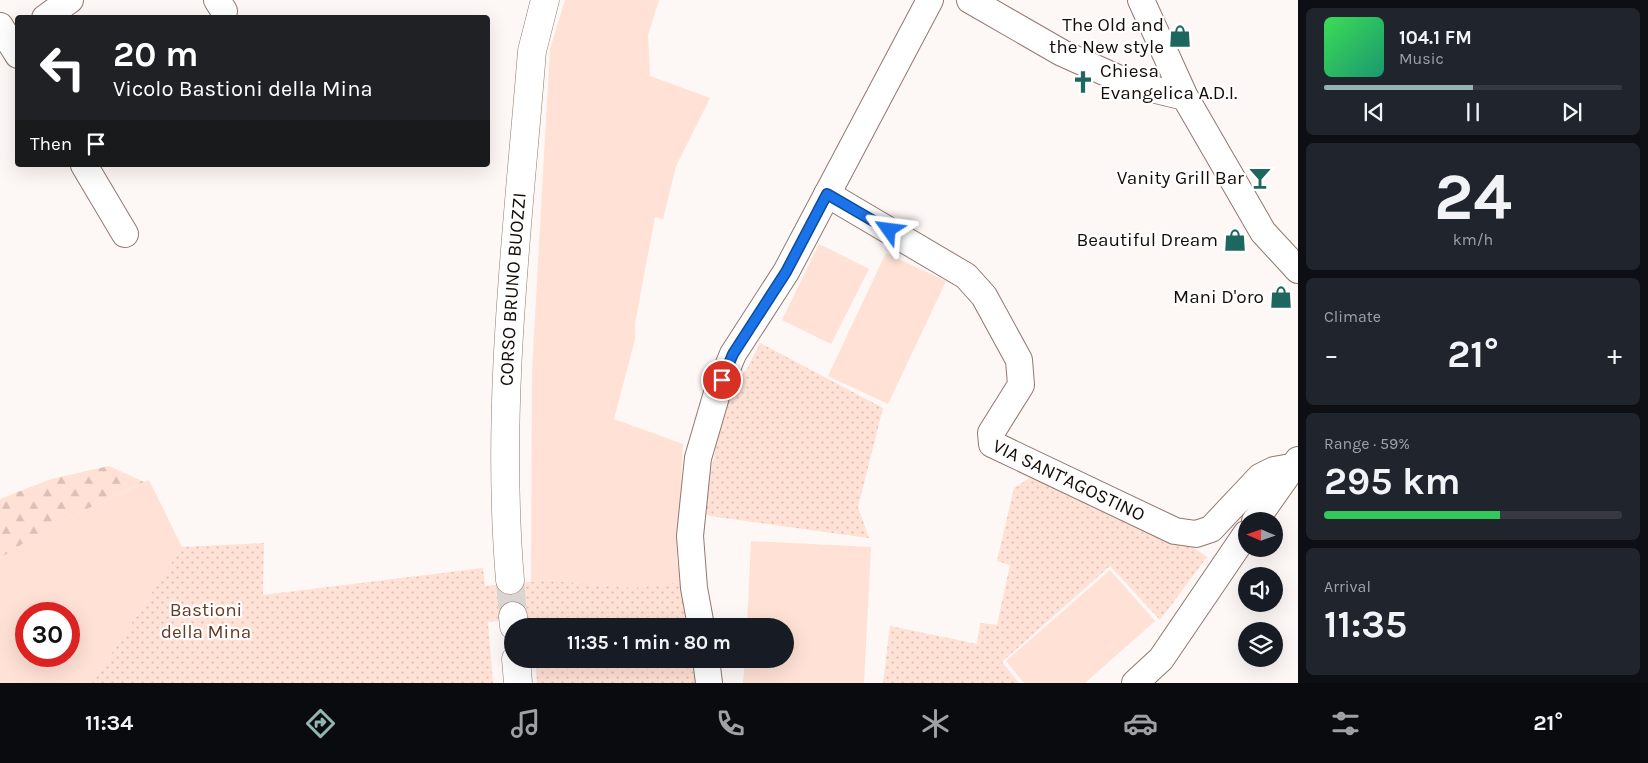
<!DOCTYPE html>
<html lang="en">
<head>
<meta charset="utf-8">
<style>
	:root { --surface:#171b24; --page:#20242c; --text:#f1f3f6; --muted:#9ea1a6; --line:#363941; --accent:#92b4b2 }
	body { margin:0; font-family:Karla,sans-serif; background:var(--page); color:var(--text); height:100vh; display:flex; flex-direction:column; font-size:19px; white-space:nowrap }
	* { box-sizing:border-box; margin:0 }
	p { font-size:16px; color:var(--muted) }
	.icon { flex:none; width:28px; height:28px; fill:none; stroke:currentColor; stroke-width:2; stroke-linecap:round; stroke-linejoin:round }
	.map { position:relative; flex:1; overflow:hidden }
	.sheet { display:flex; flex-direction:column; gap:8px; padding:8px; background:#0d0f14; width:350px }
	.sheet>* { flex:none }
	.hud { position:absolute; left:15px; top:15px; width:475px; height:152px; border-radius:5px; box-shadow:0 5px 20px #0002; background:#202124; color:#fff; overflow:hidden }
	.needle { width:32px; rotate:272deg }
	.controls { position:absolute; left:1238px; top:512px; display:grid; gap:10px }
	.controls a { display:grid; place-items:center; width:45px; height:45px; border-radius:50%; background:var(--surface); box-shadow:0 5px 20px #0002; font-size:25px }
	.speed { position:absolute; left:15px; top:602px; display:flex; gap:10px; font-size:25px; font-weight:700; text-align:center }
	.speed>* { display:grid; place-content:center; width:65px; height:65px; border-radius:50%; background:var(--surface); box-shadow:0 5px 20px #0002; line-height:1 }
	.speed .limit { border:8px solid #d22; background:#fff; color:#111 }
	.pin { position:absolute; display:grid; place-items:center; width:42px; height:42px; color:#fff; margin:-21px; border:2px solid #fff; border-radius:50%; box-shadow:0 1px 5px #0007 }
	.me { position:absolute; width:55px; margin:-28px; rotate:301deg; stroke-linejoin:round; filter:drop-shadow(0 0 4px #0008) }
	.turn { display:flex; align-items:center; gap:18px; height:105px; padding:0 15px; font-size:22px }
	.turn .icon { width:65px; height:65px; stroke-width:2.5 }
	.turn b { display:block; font-size:35px; line-height:42px }
	.then { display:flex; align-items:center; height:48px; padding:0 15px; background:#0003; gap:10px; font-size:19px }
	.big { font-size:38px; font-weight:700; line-height:1.1 }
	.sheet .card { flex:1; display:flex; flex-direction:column; justify-content:center; gap:8px; min-width:0; padding:0 18px; border-radius:8px; background:var(--page) }
	.sheet .dial { align-items:center; gap:0 }
	.dial b { font-size:65px; line-height:1 }
	.song { display:flex; align-items:center; gap:15px }
	.cover { width:60px; height:60px; border-radius:8px; background:linear-gradient(135deg,hsl(130 70% 55%),hsl(160 70% 35%)) }
	.played { height:5px; border-radius:2px; background:linear-gradient(90deg,var(--accent) 50%,var(--line) 50%) }
	.keys { display:flex; justify-content:space-around; direction:ltr }
	.heat { display:flex; justify-content:space-between; align-items:center; font-size:28px; direction:ltr }
	.charge { height:8px; border-radius:4px; background:linear-gradient(90deg,#34c759 59%,var(--line) 0) }
	.trip { position:absolute; left:504px; top:618px; width:290px; height:50px; border-radius:25px; background:var(--surface); box-shadow:0 5px 20px #0002; font-weight:700; line-height:50px; text-align:center }
	.menu { display:flex; height:80px; justify-content:space-around; align-items:center; background:#090b0e; color:var(--muted) }
	.menu .icon { width:35px; height:35px }
	.menu .current { color:var(--accent) }
	.menu b { font-size:22px; color:var(--text) }
	main { display:flex; flex:1; min-height:0 }
	.map>svg:first-child { display:block }
	.grass { fill:#ffe1d5; fill-rule:evenodd }
	.forest { fill:url(#forest-firs) }
	.park { fill:url(#park-dots) }
	.lines { fill:none; stroke-linecap:round; stroke-linejoin:round }
	.primary-tunnel { stroke:#dad4d2; stroke-width:28; stroke-dasharray:28 14; stroke-linecap:butt }
	.minor-casing { stroke:#91786e; stroke-width:28 }
	.primary-casing { stroke:#91786e; stroke-width:29 }
	.minor { stroke:#fff; stroke-width:26 }
	.primary { stroke:#fff; stroke-width:28 }
	.route-casing { stroke:#114b97; stroke-width:12 }
	.route { stroke:#1a73e8; stroke-width:9 }
	.labels { text-anchor:middle; dominant-baseline:central; stroke-width:4.5; stroke-linejoin:round; paint-order:stroke }
	.poi-label { font-size:19px; fill:#150d09; stroke:#fff; text-anchor:end }
	.street-label { font-size:19px; fill:#150d09; stroke:#fff }
	.park-label { font-size:19px; fill:#6a3924; stroke:#fff }
</style>
</head>
<body>
<main>
<div class="map">
<svg width="1298" height="683" viewBox="0 0 1298 683">
	<defs>
		<pattern id="forest-firs" width="22" height="20" patternUnits="userSpaceOnUse" patternTransform="scale(1.25)"><rect width="22" height="20" fill="#ffe1d5"/><path d="M5 1l3.5 6h-7zM16 11l3.5 6h-7z" fill="#dac0b6"/></pattern>
		<pattern id="park-dots" width="8" height="8" patternUnits="userSpaceOnUse" patternTransform="scale(1.25)"><rect width="8" height="8" fill="#ffe1d5"/><path d="M2 2h.1M6 6h.1" fill="none" stroke="#dac0b6" stroke-width="1.8" stroke-linecap="round"/></pattern>
	</defs>
	<rect width="100%" height="100%" fill="#fdf7f5"/>
	<g class="grass">
		<polygon points="565,0 659,0 648,35 650,76 710,98 676,166 663,219 655,217 635,323 635,339 614,419 683,444 677,561 682,582 633,588 546,580 531,581 532,371 550,49"/>
		<polygon points="819,244 869,269 831,344 782,320"/>
		<polygon points="886,253 946,281 888,404 828,376"/>
		<path d="M149 480 182 547 92 683H0V558L51 526ZM26 614H69V656H26Z"/>
		<polygon points="751,541 871,547 864,683 743,683 745,659 785,659 785,626 747,626"/>
		<polygon points="1110,570 1155,621 1085,683 1024,683 1006,661"/>
	</g>
	<polygon class="forest" points="109,466 144,482 51,526 0,558 0,499 51,479"/>
	<g class="park">
		<polygon points="760,343 883,408 858,507 869,538 710,516 702,512 728,391 747,369"/>
		<polygon points="1033,476 1182,540 1207,557 1160,620 1110,566 1002,662 1019,683 883,683 890,626 977,644 980,623 997,625 1010,565 997,561 1014,488"/>
		<polygon points="264,543 263,595 483,568 485,586 546,580 633,588 682,582 689,626 533,626 533,618 488,622 493,683 92,683 182,547"/>
		<polygon points="535,659 695,659 699,683 537,683"/>
	</g>
	<g class="lines">
		<polyline class="primary-tunnel" points="510,580 513,616"/>
		<defs>
			<g id="minor">
				<polyline points="217,0 224,11"/>
				<polyline points="970,0 1062,53 1131,84 1185,97"/>
				<polyline points="1141,0 1185,97 1263,232 1298,270"/>
				<polyline points="45,18 70,0"/>
				<polyline points="0,26 18,55"/>
				<polyline points="84,165 125,234"/>
				<path id="s1" d="M827 194 966 276 984 296 1019 360 1021 385 991 433 992 444 1175 531 1196 534 1211 529 1260 477 1274 470 1291 467"/>
				<polyline points="1255,521 1298,460"/>
				<polyline points="701,626 694,588 690,536 698,458 717,393 733,354 786,272 930,0"/>
				<polyline points="706,659 709,683"/>
				<polyline points="1135,683 1161,659 1246,534"/>
			</g>
			<g id="primary">
				<path id="s2" d="M510 580C495 403 518 227 532 51L545 0"/>
				<polyline points="513,616 514,626"/>
				<polyline points="516,659 518,683"/>
			</g>
		</defs>
		<use href="#minor" class="minor-casing"/>
		<use href="#primary" class="primary-casing"/>
		<use href="#minor" class="minor"/>
		<use href="#primary" class="primary"/>
	</g>
	<g class="lines">
		<defs>
			<polyline id="route" points="722,380 733,354 786,272 827,194 889,230"/>
		</defs>
		<use href="#route" class="route-casing"/>
		<use href="#route" class="route"/>
	</g>
	<defs>
		<symbol id="shop-bare" viewBox="-9 -9 18 18"><path d="M-5-2.5h2.3a2.7 3.5 0 0 1 5.4 0H5L5.5 6h-11ZM-1.5-2.5h3a1.5 2.3 0 0 0-3 0Z" fill="#1e675e" stroke="#fff" stroke-width="2.5" paint-order="stroke"/></symbol>
		<symbol id="church-bare" viewBox="-9 -9 18 18"><path d="M-1.2-6h2.4v3.5h3.3v2.4h-3.3V6h-2.4V-.1h-3.3v-2.4h3.3Z" fill="#1e675e" stroke="#fff" stroke-width="2.5" paint-order="stroke"/></symbol>
		<symbol id="bar-bare" viewBox="-9 -9 18 18"><path d="M-6-5H6L.8 .8V4.5H3.5V6h-7V4.5H-.8V.8Z" fill="#1e675e" stroke="#fff" stroke-width="2.5" paint-order="stroke"/></symbol>
	</defs>
	<g fill-rule="evenodd">
		<use href="#shop-bare" x="1164" y="20" width="32" height="32"/>
		<use href="#church-bare" x="1067" y="66" width="32" height="32"/>
		<use href="#bar-bare" x="1244" y="162" width="32" height="32"/>
		<use href="#shop-bare" x="1219" y="224" width="32" height="32"/>
		<use href="#shop-bare" x="1265" y="281" width="32" height="32"/>
	</g>
	<g class="labels">
		<g class="poi-label">
			<text x="1164" y="25">The Old and<tspan x="1164" dy="22">the New style</tspan></text>
			<text x="1100" y="71" text-anchor="start">Chiesa<tspan x="1100" dy="22">Evangelica A.D.I.</tspan></text>
			<text x="1244" y="178">Vanity Grill Bar</text>
			<text x="1218" y="240">Beautiful Dream</text>
			<text x="1264" y="297">Mani D'oro</text>
		</g>
		<g class="street-label">
			<text stroke="none"><textPath href="#s2" startOffset="291">CORSO BRUNO BUOZZI</textPath></text>
			<text stroke="none"><textPath href="#s1" startOffset="439">VIA SANT'AGOSTINO</textPath></text>
		</g>
		<g class="park-label">
			<text x="206" y="610">Bastioni<tspan x="206" dy="22">della Mina</tspan></text>
		</g>
	</g>
</svg>
<div class="controls">
<a><svg class="needle" viewBox="-14 -14 28 28"><path d="M0-13l5 13h-10z" fill="#e53935"/><path d="M0 13l5-13h-10z" fill="#9ea1a6"/></svg></a>
<a><svg class="icon" aria-label="sound" viewBox="0 0 24 24"><path d="M4 9h4l5-4v14l-5-4H4zM17 9q2 3 0 6"/></svg></a>
<a><svg class="icon" aria-label="layers" viewBox="0 0 24 24"><path d="M12 4l9 5-9 5-9-5zM3 14l9 5 9-5"/></svg></a>
</div>
<div class="speed"><div class="limit">30</div></div>
<div class="pin" style="left:722px;top:380px;background:#d93025"><svg class="icon" aria-label="arrive" viewBox="0 0 24 24"><path d="M6 21V4h12l-3 4 3 4H6"/></svg></div>
<svg class="me" style="left:889px;top:230px" viewBox="-20 -20 40 40"><path d="M0-17L14 15 0 8-14 15z" fill="#1a73e8" stroke="#fff" stroke-width="4"/></svg>
<div class="trip">11:35 · 1 min · 80 m</div>
<div class="hud">
<div class="turn"><svg class="icon" aria-label="left" viewBox="0 0 24 24"><path d="M17 20v-9H6M10 6l-5 5 5 5"/></svg><div><b>20 m</b>Vicolo Bastioni della Mina</div></div>
<div class="then">Then<svg class="icon" aria-label="arrive" viewBox="0 0 24 24"><path d="M6 21V4h12l-3 4 3 4H6"/></svg></div>
</div>
</div>
<section class="sheet">
<div class="card">
<div class="song"><i class="cover"></i><div><b>104.1 FM</b><p>Music</p></div></div>
<div class="played"></div>
<div class="keys"><svg class="icon" aria-label="previous" viewBox="0 0 24 24"><path d="M18 5L8 12l10 7zM5 5v14"/></svg><svg class="icon" aria-label="pause" viewBox="0 0 24 24"><path d="M8 5v14M16 5v14"/></svg><svg class="icon" aria-label="next" viewBox="0 0 24 24"><path d="M6 5l10 7-10 7zM19 5v14"/></svg></div>
</div>
<div class="card dial"><b>24</b><p>km/h</p></div>
<div class="card"><p>Climate</p>
<div class="heat"><a>−</a><b class="big">21°</b><a>+</a></div>
</div>
<div class="card"><p>Range · 59%</p><b class="big">295 km</b><div class="charge"></div></div>
<div class="card"><p>Arrival</p><b class="big">11:35</b></div>
</section>
</main>
<nav class="menu">
<b>11:34</b>
<svg class="icon current" aria-label="directions" viewBox="0 0 24 24"><path d="M12 3l9 9-9 9-9-9zM9 14v-3h6M13 9l2 2-2 2"/></svg>
<svg class="icon" aria-label="music" viewBox="0 0 24 24"><path d="M9 18V5l10-2v13"/><circle cx="6" cy="18" r="3"/><circle cx="16" cy="16" r="3"/></svg>
<svg class="icon" aria-label="phone" viewBox="0 0 24 24"><path d="M5 4h4l2 5-3 2q2 4 5 5l2-3 5 2v4C11 20 4 13 5 4z"/></svg>
<svg class="icon" aria-label="climate" viewBox="0 0 24 24"><path d="M12 3v18M4 7l16 10M4 17L20 7"/></svg>
<svg class="icon" aria-label="car" viewBox="0 0 24 24"><path d="M5 17H2v-5l4-1 3-4h7l3 4 3 1v5h-3M9 17h6M6 11h13"/><circle cx="7" cy="17" r="2"/><circle cx="17" cy="17" r="2"/></svg>
<svg class="icon" aria-label="filters" viewBox="0 0 24 24"><path d="M4 7h16M4 17h16"/><circle cx="9" cy="7" r="2"/><circle cx="15" cy="17" r="2"/></svg>
<b>21°</b>
</nav>
</body>
</html>
